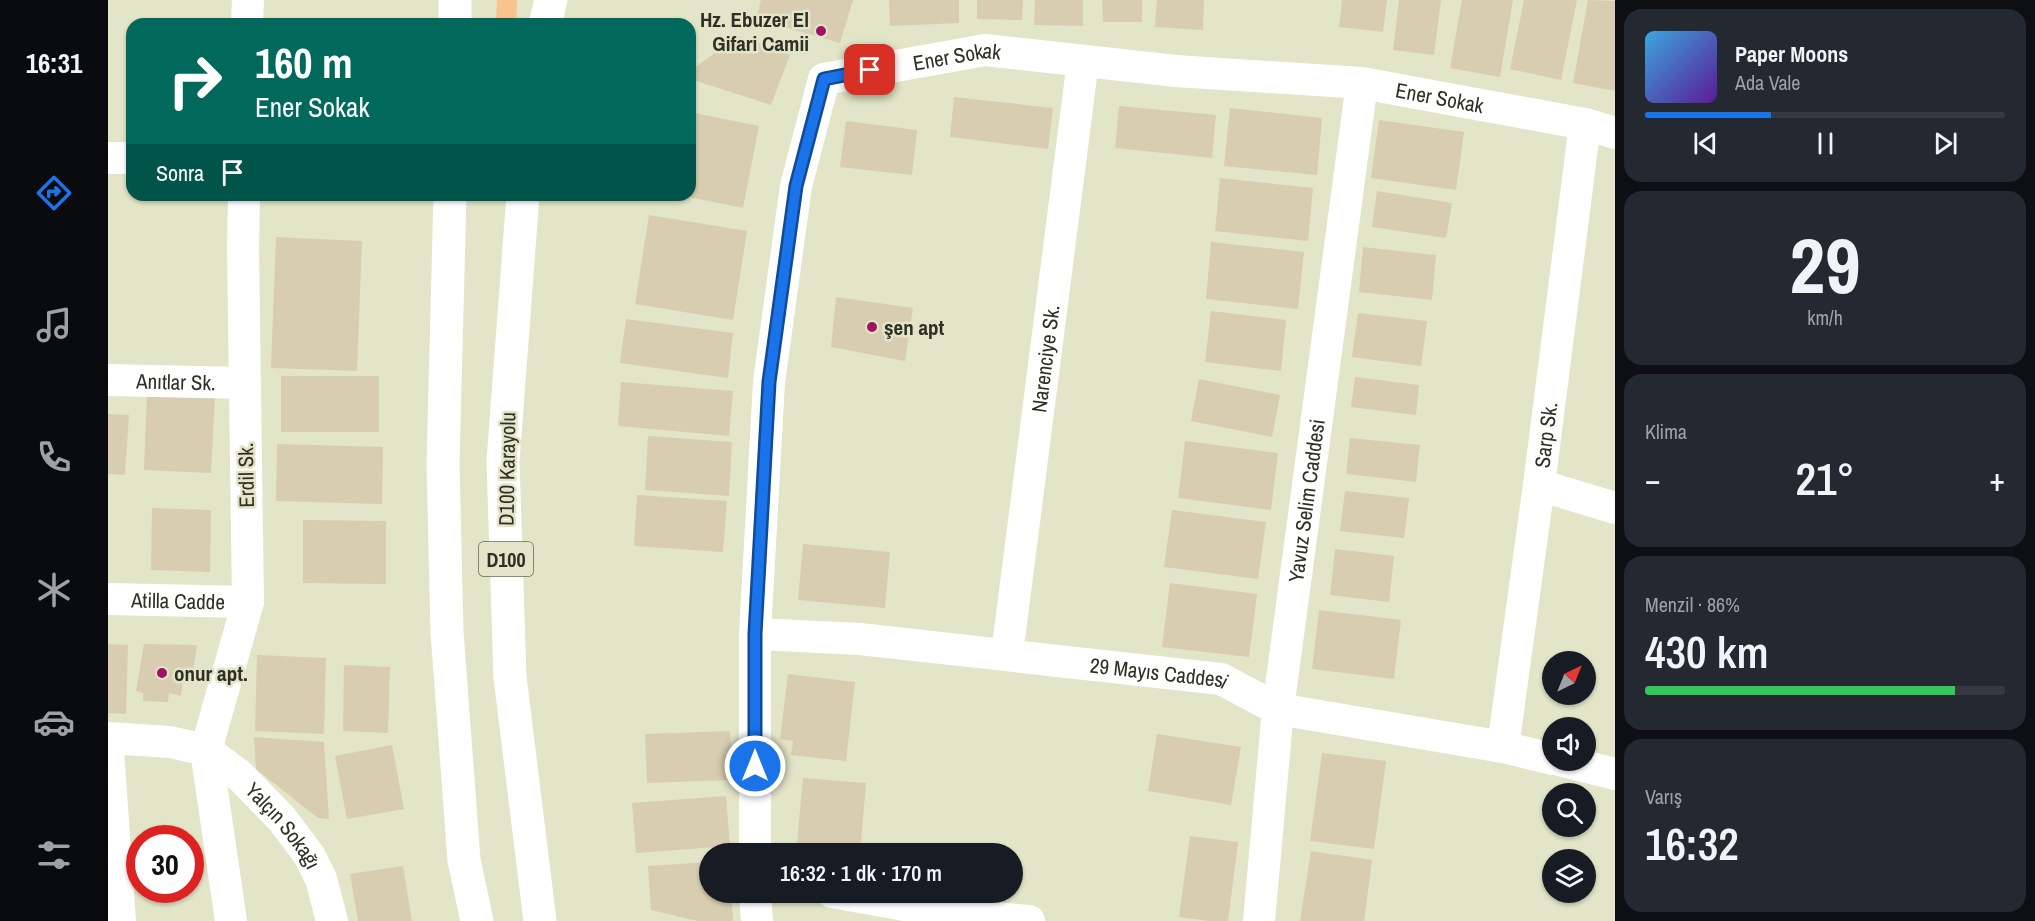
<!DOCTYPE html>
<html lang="tr">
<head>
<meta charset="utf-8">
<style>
	:root { --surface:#171b24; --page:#242831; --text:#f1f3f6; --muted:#9ea1a6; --line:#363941; --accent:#1a73e8 }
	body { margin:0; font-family:"Archivo Narrow",sans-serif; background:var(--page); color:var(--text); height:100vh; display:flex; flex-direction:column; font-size:22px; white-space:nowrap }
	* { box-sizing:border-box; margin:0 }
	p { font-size:20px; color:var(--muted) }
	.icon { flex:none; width:33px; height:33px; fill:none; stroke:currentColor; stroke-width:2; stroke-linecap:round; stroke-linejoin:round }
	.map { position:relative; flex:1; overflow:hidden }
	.details { display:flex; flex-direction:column; gap:9px; padding:9px; background:#0d0f14; width:420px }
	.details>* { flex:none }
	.top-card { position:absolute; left:18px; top:18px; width:570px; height:183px; border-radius:18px; box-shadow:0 2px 4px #0004; background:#00695c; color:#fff; overflow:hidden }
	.needle { width:39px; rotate:43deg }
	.controls { position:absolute; left:1434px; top:651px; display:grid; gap:12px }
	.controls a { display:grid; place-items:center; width:54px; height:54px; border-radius:50%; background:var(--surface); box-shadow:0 2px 4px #0004; font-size:30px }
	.speed { position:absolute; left:18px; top:825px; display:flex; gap:12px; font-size:30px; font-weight:700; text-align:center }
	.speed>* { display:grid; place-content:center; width:78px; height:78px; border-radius:50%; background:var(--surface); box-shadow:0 2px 4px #0004; line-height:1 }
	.speed .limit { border:9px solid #d22; background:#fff; color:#111 }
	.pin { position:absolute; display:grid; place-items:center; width:51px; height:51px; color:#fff; margin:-26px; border-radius:12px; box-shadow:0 3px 9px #0006 }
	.me { position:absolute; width:66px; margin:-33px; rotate:0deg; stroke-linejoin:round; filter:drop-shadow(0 0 4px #0008) }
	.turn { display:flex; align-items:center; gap:21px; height:126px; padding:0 30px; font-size:27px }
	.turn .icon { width:78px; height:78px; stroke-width:2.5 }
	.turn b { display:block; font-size:42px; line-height:51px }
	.then { display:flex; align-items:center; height:57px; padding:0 30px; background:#0003; gap:12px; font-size:22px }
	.big { font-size:45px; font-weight:600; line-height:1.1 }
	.details .widget { flex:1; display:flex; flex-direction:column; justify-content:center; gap:9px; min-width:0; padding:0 21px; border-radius:18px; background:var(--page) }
	.details .dial { align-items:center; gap:0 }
	.dial b { font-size:78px; line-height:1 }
	.song { display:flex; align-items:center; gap:18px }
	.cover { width:72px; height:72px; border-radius:9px; background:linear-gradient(135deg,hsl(200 70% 55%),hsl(270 70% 35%)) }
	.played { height:6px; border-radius:3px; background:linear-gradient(90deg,var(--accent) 35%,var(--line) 35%) }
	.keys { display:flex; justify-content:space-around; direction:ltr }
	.heat { display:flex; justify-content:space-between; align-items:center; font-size:33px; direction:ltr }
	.charge { height:9px; border-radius:4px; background:linear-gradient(90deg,#34c759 86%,var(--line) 0) }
	.trip { position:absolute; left:591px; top:843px; width:324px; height:60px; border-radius:30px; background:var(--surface); box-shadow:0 2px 4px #0004; font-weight:600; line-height:60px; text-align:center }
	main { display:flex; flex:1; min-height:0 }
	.tab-bar { display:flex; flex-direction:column; width:108px; justify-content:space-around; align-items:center; background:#090b0e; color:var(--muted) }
	.tab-bar .icon { width:42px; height:42px }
	.tab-bar .on { color:var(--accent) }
	.tab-bar b { font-size:27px; color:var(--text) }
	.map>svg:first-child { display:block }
	.green { fill:#fac28f }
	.building { fill:#d8cdb1 }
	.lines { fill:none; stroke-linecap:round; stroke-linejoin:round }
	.minor { stroke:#fff; stroke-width:32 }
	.highway { stroke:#fff; stroke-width:33 }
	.route-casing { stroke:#114b97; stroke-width:15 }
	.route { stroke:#1a73e8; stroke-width:10 }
	.poi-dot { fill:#9e1462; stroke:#e3e5c8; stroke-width:2 }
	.labels { text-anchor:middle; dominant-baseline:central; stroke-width:5; stroke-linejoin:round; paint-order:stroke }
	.shield { fill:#e3e5c8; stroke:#656656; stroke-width:1.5 }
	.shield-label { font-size:20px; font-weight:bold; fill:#2f3025 }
	.poi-label { font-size:21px; font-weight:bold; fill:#2f3025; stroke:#e3e5c8; text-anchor:start }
	.street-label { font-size:21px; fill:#2f3025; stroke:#e3e5c8 }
</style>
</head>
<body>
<main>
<nav class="tab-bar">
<b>16:31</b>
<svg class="icon on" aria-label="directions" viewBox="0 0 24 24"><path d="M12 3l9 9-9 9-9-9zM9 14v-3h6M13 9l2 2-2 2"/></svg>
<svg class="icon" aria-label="music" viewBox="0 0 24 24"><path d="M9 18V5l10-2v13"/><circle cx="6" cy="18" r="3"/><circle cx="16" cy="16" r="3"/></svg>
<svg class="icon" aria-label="phone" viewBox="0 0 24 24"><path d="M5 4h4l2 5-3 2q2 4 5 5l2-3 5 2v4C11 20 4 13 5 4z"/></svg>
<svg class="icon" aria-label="climate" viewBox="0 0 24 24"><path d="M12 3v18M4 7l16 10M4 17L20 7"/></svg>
<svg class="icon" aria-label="car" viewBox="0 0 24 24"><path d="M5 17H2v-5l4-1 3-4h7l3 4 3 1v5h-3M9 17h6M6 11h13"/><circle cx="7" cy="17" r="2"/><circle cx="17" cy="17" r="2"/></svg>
<svg class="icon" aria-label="filters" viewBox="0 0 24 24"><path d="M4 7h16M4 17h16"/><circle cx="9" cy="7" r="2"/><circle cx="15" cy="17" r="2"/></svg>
</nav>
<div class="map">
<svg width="1507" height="921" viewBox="0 0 1507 921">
	<rect width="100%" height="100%" fill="#e3e5c8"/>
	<polygon class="green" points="389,0 409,0 408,24 388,24"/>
	<g class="building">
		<polygon points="653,0 745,0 732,43 648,19"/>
		<polygon points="781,0 851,0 851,23 782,26"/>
		<polygon points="869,0 915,0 914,20 869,19"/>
		<polygon points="927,0 975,0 975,26 926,25"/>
		<polygon points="994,0 1034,0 1034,22 995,22"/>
		<polygon points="1049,0 1096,0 1095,30 1047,27"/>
		<polygon points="1234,0 1279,0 1275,32 1231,27"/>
		<polygon points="1291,0 1333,0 1326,55 1285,50"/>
		<polygon points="1354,0 1405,0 1392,77 1342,68"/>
		<polygon points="1416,0 1469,0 1453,80 1402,69"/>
		<polygon points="1480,0 1507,1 1507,91 1465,83"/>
		<polygon points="630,36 682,55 663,105 582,79 582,71"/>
		<polygon points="846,97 945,108 940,149 842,137"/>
		<polygon points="1011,106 1108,115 1104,158 1007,148"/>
		<polygon points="1122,108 1214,118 1209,175 1116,166"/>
		<polygon points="582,112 651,126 635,208 576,196 582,195"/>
		<polygon points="1271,120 1356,132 1348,190 1263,178"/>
		<polygon points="738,121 809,130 804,175 732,167"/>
		<polygon points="1112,178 1205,188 1200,241 1107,231"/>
		<polygon points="1269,191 1344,203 1338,238 1264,227"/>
		<polygon points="541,215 639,231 625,320 527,304"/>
		<polygon points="168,237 254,241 249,371 163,368"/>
		<polygon points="1103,242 1196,252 1190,309 1098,299"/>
		<polygon points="1255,247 1328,255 1324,300 1251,292"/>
		<polygon points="728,297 805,308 797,361 723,347"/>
		<polygon points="1103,311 1178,320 1173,371 1097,362"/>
		<polygon points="1250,313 1319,321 1313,366 1244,357"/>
		<polygon points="518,319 625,333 620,378 512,363"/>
		<rect x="173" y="376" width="98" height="56"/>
		<polygon points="1247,377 1311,385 1308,415 1243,407"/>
		<polygon points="1091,379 1172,395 1164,437 1083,421"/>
		<polygon points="513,382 625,391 621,436 510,426"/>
		<polygon points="39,391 107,395 103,473 36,470"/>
		<polygon points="0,414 21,415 17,475 0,474"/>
		<polygon points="540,436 624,442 621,496 537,490"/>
		<polygon points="1242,438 1312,445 1308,482 1238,474"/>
		<polygon points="1077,441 1170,453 1163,510 1070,498"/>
		<polygon points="169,444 275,447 274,504 168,501"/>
		<polygon points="1237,491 1301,498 1296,538 1232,531"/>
		<polygon points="529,495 619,501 615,552 526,546"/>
		<polygon points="44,508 103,510 102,572 43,570"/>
		<polygon points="1064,510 1158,522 1150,579 1056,567"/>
		<polygon points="195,520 278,521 278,584 195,583"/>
		<polygon points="695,544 782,552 777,608 690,600"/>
		<polygon points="1227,549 1286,556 1281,602 1222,595"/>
		<polygon points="1062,583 1149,594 1141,657 1054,647"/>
		<polygon points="1211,610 1293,620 1286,679 1204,669"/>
		<polygon points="0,644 20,645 18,714 0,713"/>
		<polygon points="36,644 89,645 85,672 76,671 73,696 61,693 60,702 35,701 35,693 28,691"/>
		<polygon points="149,655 218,658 216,734 147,731"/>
		<polygon points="236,665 282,667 280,733 235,731"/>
		<polygon points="680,674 747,682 738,761 683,755 685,741 672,739"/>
		<polygon points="622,731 624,780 539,783 537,734"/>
		<polygon points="1049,734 1133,747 1123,805 1040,791"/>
		<polygon points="146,737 216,742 221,819 210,818 148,769"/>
		<polygon points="284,745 296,809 239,819 227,756"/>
		<polygon points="1214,753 1278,761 1266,849 1202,841"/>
		<polygon points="695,778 758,783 752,854 688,854"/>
		<polygon points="618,796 622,846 528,853 524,803"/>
		<polygon points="1082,836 1130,842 1120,921 1102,921 1071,917"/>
		<polygon points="1203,851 1264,860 1256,921 1192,921"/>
		<polygon points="602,862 602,892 623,892 625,921 590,921 543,910 540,866"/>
		<polygon points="295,866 304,921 250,921 242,874"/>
	</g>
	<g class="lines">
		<g class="minor">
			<polyline points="139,24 140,0"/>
			<polyline points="0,158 24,158"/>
			<path id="s1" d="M0 380 136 383"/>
			<polyline points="1431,485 1507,508"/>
			<path id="s2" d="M0 599 140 602"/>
			<path id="s3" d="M647 634 752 639 1113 679 1170 709 1395 747 1444 759"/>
			<path id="s4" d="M899 654 975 61"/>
			<path id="s5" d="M0 738 62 742 98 750 131 775 174 819 201 855 213 879 224 921"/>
			<path id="s6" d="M1395 747 1431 485 1477 124"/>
			<polyline points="0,750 12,921"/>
			<polyline points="1451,760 1507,774"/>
			<path id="s7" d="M647 854V634L661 382 688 186 716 79 877 50 1068 71 1254 83 1477 124 1507 133"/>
			<polyline points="647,892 649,921"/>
			<polyline points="724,892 858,916 921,921"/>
			<polyline points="123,921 98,750 140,602 135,249 136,195"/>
			<path id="s8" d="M1151 921 1170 709 1254 83"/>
		</g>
		<g class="highway">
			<polyline points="347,24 347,0"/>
			<polyline points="437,24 443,0"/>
			<polyline points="342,195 335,464 339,632 356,860 369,921"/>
			<polyline points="415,195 395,461 402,677 432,921"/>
		</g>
	</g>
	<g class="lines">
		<defs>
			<polyline id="route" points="647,766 647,634 661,382 688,186 716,79 762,70"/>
		</defs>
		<use href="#route" class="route-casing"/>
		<use href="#route" class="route"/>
	</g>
	<g class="poi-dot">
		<circle cx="713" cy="31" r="6"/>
		<circle cx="764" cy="327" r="6"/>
		<circle cx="54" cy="673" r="6"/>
	</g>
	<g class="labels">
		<rect class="shield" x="371" y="542" width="54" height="34" rx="4.5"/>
		<g class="shield-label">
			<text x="398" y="559">D100</text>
		</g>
		<g class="poi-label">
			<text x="701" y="19" text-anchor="end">Hz. Ebuzer El<tspan x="701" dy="24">Gifari Camii</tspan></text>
			<text x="776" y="327">şen apt</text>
			<text x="66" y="673">onur apt.</text>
		</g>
		<g class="street-label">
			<text stroke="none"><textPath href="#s7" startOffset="916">Ener Sokak</textPath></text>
			<text stroke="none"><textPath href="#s7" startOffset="1402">Ener Sokak</textPath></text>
			<text stroke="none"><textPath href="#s4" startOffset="298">Narenciye Sk.</textPath></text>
			<text stroke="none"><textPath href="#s1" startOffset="68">Anıtlar Sk.</textPath></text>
			<text stroke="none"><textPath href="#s6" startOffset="315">Sarp Sk.</textPath></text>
			<text transform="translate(399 469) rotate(-89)">D100 Karayolu</text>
			<text transform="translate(138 475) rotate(-91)">Erdil Sk.</text>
			<text stroke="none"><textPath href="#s8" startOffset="423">Yavuz Selim Caddesi</textPath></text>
			<text stroke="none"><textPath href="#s2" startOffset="70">Atilla Cadde</textPath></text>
			<text stroke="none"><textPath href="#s3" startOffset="406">29 Mayıs Caddesi</textPath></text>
			<text stroke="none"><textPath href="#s5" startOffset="208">Yalçın Sokağı</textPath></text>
		</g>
	</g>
</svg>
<div class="controls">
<a><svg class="needle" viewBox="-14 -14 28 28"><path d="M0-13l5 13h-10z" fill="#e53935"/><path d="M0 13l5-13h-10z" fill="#9ea1a6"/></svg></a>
<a><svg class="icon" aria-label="sound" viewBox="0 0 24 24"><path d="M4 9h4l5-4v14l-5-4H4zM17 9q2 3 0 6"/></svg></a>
<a><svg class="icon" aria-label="search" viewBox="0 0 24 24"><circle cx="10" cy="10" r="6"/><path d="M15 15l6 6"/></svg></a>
<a><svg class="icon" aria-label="layers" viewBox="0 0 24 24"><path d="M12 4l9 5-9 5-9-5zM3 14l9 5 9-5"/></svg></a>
</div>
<div class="speed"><div class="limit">30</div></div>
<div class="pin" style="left:762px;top:70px;background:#d93025"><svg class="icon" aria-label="arrive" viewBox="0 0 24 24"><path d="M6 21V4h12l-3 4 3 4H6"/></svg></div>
<svg class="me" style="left:647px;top:766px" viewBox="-20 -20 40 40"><circle r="17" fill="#1a73e8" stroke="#fff" stroke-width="3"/><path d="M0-11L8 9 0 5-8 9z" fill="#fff"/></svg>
<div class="trip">16:32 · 1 dk · 170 m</div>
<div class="top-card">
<div class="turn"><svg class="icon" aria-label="right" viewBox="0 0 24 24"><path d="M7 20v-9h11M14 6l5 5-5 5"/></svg><div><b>160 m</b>Ener Sokak</div></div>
<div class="then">Sonra<svg class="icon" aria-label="arrive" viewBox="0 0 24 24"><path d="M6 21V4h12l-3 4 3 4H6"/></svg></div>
</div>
</div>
<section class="details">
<div class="widget">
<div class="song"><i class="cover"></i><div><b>Paper Moons</b><p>Ada Vale</p></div></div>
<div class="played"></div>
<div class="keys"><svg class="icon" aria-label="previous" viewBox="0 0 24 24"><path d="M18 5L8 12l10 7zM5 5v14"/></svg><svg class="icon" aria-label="pause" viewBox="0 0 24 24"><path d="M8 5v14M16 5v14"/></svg><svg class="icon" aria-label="next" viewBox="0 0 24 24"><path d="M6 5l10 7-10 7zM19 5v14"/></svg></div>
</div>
<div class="widget dial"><b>29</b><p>km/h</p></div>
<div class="widget"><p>Klima</p>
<div class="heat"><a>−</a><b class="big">21°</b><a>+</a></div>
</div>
<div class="widget"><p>Menzil · 86%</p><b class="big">430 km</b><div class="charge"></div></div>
<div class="widget"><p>Varış</p><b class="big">16:32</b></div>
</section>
</main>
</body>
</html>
